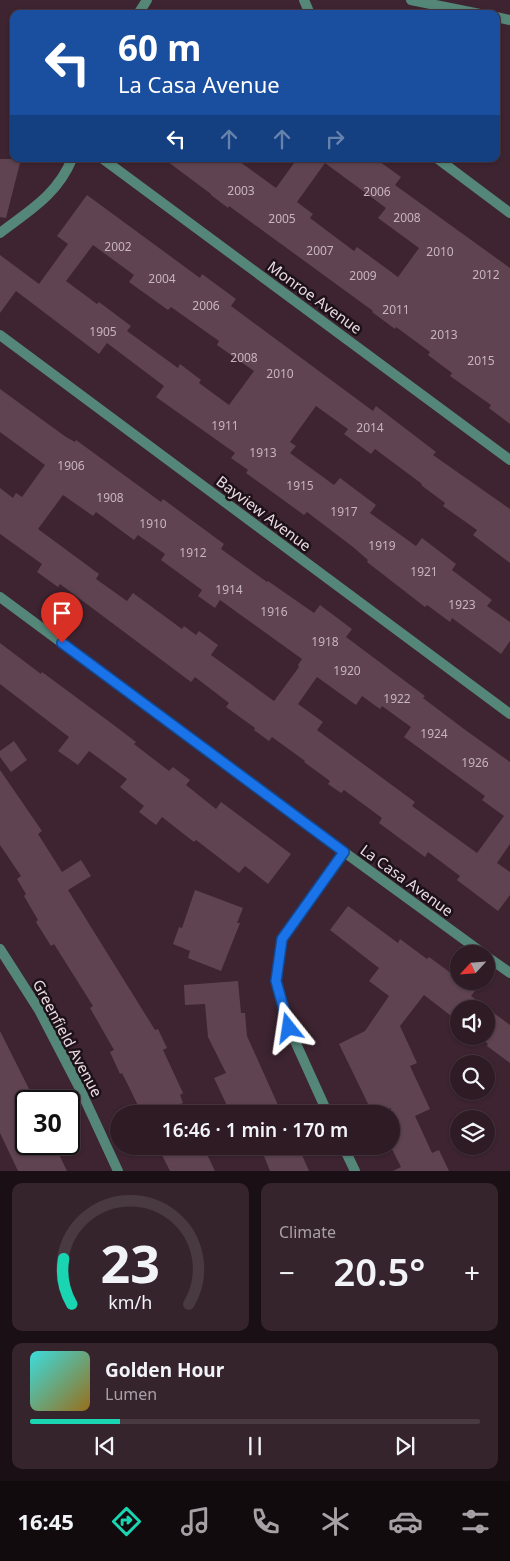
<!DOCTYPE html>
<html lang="en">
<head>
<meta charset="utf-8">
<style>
	:root { --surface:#2e1b24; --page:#36242c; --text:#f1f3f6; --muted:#a7a1a6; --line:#493941; --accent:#1ad5b2 }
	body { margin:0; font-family:"Noto Sans",sans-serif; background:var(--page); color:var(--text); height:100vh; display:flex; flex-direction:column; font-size:19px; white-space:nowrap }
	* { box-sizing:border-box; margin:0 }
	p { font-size:16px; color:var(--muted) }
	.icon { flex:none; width:28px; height:28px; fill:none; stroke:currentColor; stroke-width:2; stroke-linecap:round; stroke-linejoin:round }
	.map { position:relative; height:1171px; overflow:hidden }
	.sheet { display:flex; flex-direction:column; gap:12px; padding:12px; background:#190f14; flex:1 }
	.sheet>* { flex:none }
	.guide { position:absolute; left:10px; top:10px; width:490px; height:152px; border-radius:10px; box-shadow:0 1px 4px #0004,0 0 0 1px var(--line); background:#1a4fa0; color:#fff; overflow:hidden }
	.needle { width:32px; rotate:244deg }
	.fabs { position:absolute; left:450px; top:945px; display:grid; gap:10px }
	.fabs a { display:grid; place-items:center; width:45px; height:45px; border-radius:50%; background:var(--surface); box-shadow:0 1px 4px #0004,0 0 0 1px var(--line); font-size:25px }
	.speed { position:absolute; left:15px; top:1090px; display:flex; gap:10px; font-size:25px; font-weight:700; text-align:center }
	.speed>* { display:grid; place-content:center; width:65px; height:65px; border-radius:50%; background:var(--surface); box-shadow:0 1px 4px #0004,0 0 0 1px var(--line); line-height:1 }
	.speed .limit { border:2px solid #111; border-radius:8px; background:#fff; color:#111 }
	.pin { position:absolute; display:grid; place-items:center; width:42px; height:42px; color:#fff; margin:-51px -21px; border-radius:50% 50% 50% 0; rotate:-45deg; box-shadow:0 0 5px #0007 }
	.pin .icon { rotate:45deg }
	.me { position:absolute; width:55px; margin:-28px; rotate:345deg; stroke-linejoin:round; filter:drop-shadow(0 0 4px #0008) }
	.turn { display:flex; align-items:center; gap:18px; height:105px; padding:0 25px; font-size:22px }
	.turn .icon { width:65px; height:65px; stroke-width:2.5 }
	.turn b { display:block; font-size:35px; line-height:42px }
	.lanes { display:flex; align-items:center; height:48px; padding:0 25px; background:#0003; justify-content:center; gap:25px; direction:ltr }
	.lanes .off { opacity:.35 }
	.big { font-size:38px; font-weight:600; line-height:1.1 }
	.sheet .tile { flex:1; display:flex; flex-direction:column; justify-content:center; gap:8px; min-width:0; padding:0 18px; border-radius:10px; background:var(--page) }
	.sheet .dial { align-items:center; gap:0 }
	.dial svg { height:130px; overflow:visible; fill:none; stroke:var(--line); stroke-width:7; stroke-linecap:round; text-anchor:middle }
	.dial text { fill:var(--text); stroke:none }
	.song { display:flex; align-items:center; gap:15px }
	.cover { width:60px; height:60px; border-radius:8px; background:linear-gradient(135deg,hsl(180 70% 55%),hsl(40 70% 35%)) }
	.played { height:5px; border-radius:2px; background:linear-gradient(90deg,var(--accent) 20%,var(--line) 20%) }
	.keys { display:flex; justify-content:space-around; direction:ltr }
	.heat { display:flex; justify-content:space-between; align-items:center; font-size:28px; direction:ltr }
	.sheet .tiles { flex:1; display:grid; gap:12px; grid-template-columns:1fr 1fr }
	.tile:last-child { grid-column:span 2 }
	.trip { position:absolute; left:110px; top:1105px; width:290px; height:50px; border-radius:25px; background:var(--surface); box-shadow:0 1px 4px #0004,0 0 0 1px var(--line); font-weight:600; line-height:50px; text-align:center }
	.tabs { display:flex; height:80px; justify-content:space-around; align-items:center; background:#120b0e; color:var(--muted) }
	.tabs .icon { width:35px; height:35px }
	.tabs .on { color:var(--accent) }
	.tabs b { font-size:22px; color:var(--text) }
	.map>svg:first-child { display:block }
	.building { fill:#5f4350; fill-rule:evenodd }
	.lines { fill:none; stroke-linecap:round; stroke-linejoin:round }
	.street { stroke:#558779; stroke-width:10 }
	.route-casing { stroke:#114b97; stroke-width:12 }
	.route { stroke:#1a73e8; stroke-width:9 }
	.labels { text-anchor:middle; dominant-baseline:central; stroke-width:5; stroke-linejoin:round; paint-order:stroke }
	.number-label { font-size:12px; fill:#c8b4be }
	.street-label { font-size:15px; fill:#ebdae2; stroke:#1c1117 }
</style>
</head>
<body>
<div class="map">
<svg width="510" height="1171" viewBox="0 0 510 1171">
	<rect width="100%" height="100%" fill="#3d2430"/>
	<g class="building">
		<polygon points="0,159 21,159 6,218 0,217"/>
		<path d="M164 159H236L276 188 297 159H376L401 177 395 185 510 268V424L489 408 491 405 450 376 452 373 428 355 430 352 396 327 395 329 372 312 373 311 229 206 228 208 211 195V194ZM325 163 386 208 378 218 419 248 398 277 357 247 354 251 310 218 313 214 297 202Z"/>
		<path d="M87 195 200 278 202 274 236 299 231 306 373 411 376 406 436 452 433 455 510 509V563L473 535 477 530 443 506 445 503 421 485 422 484 375 449 371 454 344 434 348 429 316 406 290 442 296 446 290 453 334 485 340 478 376 505 370 513 416 546 422 538 456 564 452 570 492 600 487 606 510 622V641L501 654 452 618 450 622 427 605 425 607 367 562 368 560 353 547 307 512 304 515 246 473 248 470 231 458 235 453 156 397 164 386 107 343 99 354 16 291 0 313V255L39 284 68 244 57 236ZM93 245 134 275 129 282 168 310 171 307 219 341 217 345 254 371 229 405 199 383 201 380 180 364 178 368 127 331 131 326 99 302 97 304 66 281Z"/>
		<path d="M0 389 66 437 75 442 76 440 161 502 163 499 224 544 221 549 267 582 268 581 314 613 320 605 352 629 346 637 425 696 423 698 464 729 510 762V844L497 863 510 872V895L498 911 457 880 460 876 428 852 425 857 379 823 382 818 344 790 341 793 328 784 330 781 304 762 305 761 272 737 269 741 254 730 255 728 226 707 229 703 195 677 191 682 60 584 58 587 37 572 42 564 0 534V488L13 498 16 493 22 497 45 465 0 432ZM63 495 93 516 96 512 134 540 138 535 165 554 161 560 202 590 198 596 215 608 220 600 302 659 298 665 299 667 274 701 211 655 218 645 199 631 196 635 184 626 182 629 133 593 127 601 96 579 99 574 38 529ZM317 677 356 705 362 696 380 709 382 706 411 727 404 737 485 796 482 800 504 816 477 853 412 806 415 802 317 730 323 722 298 704Z"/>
		<polygon points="0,643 41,674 42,672 111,723 136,742 134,744 169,771 173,767 190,780 186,785 216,809 221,802 291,854 268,884 245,866 239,873 196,840 194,842 162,817 156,825 139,812 144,806 120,787 127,779 89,751 78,765 58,751 69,737 0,684"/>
		<polygon points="14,741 27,760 11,772 0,757 0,751"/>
		<polygon points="0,770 42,831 38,834 62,872 81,860 91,876 68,890 155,1030 158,1029 167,1048 163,1050 183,1093 180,1095 183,1103 176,1106 180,1114 142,1114 129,1087 122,1073 120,1074 110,1052 114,1050 90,1008 93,1006 54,944 51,946 36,922 38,920 24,896 26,894 17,879 21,876 0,845"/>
		<polygon points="195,890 243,908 237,923 240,923 221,971 188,958 190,951 173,944 179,927 182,928"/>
		<polygon points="348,906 398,943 400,939 427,959 429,957 455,976 459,979 459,981 462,981 475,991 471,996 510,1025 510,1063 487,1046 488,1044 478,1036 486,1036 486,1009 459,1009 459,1022 424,995 400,1026 417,1063 410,1066 430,1109 415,1116 432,1153 439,1150 449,1171 393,1171 401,1167 391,1147 391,1108 373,1114 339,1044 365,1031 389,996 369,981 379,968 330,930"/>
		<polygon points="238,981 241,1013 245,1013 247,1036 282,1114 231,1114 214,1078 226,1073 208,1037 205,1004 185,1005 184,985"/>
		<polygon points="0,1031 30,1091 26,1093 26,1144 54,1144 67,1171 18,1171 0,1133"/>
		<polygon points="174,1146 203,1146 215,1171 170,1171 161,1153"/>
		<polygon points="260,1146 298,1146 309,1171 270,1171"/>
	</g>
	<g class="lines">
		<g class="street">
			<polyline points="304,0 310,14"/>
			<polyline points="411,0 480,14"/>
			<polyline points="138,14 147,0"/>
			<polyline points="496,17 510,20"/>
			<polyline points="103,159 510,460"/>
			<polyline points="438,159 510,213"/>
			<path d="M0 233C30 210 57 195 72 159"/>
			<polyline points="0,335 510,714"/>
			<polyline points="0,597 344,852 484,954"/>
			<polyline points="0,949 39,1010 80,1089 118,1171"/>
			<polyline points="486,956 510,973"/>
			<polyline points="328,1114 289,1028 276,981 282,939 344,852"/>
			<polyline points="343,1146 355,1171"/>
		</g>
	</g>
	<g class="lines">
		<defs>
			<polyline id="route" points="62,643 344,852 282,939 276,981 289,1028"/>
		</defs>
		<use href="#route" class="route-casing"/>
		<use href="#route" class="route"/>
	</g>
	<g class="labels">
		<g class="number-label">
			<text x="241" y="190">2003</text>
			<text x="377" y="191">2006</text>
			<text x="407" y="217">2008</text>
			<text x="282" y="218">2005</text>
			<text x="118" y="246">2002</text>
			<text x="320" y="250">2007</text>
			<text x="440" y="251">2010</text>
			<text x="486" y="274">2012</text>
			<text x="363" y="275">2009</text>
			<text x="162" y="278">2004</text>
			<text x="206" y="305">2006</text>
			<text x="396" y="309">2011</text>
			<text x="103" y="331">1905</text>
			<text x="444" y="334">2013</text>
			<text x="244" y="357">2008</text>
			<text x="481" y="360">2015</text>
			<text x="280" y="373">2010</text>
			<text x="225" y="425">1911</text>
			<text x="370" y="427">2014</text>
			<text x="263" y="452">1913</text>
			<text x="71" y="465">1906</text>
			<text x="300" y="485">1915</text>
			<text x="110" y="497">1908</text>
			<text x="344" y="511">1917</text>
			<text x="153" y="523">1910</text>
			<text x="382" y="545">1919</text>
			<text x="193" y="552">1912</text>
			<text x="424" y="571">1921</text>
			<text x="229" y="589">1914</text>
			<text x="462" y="604">1923</text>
			<text x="274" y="611">1916</text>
			<text x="325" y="641">1918</text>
			<text x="347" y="670">1920</text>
			<text x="397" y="698">1922</text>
			<text x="434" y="733">1924</text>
			<text x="475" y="762">1926</text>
		</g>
		<g class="street-label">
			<text transform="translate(315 297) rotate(36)">Monroe Avenue</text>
			<text transform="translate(264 513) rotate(37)">Bayview Avenue</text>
			<text transform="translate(407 880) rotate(36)">La Casa Avenue</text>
			<text transform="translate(68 1038) rotate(62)">Greenfield Avenue</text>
		</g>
	</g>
</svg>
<div class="fabs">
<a><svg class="needle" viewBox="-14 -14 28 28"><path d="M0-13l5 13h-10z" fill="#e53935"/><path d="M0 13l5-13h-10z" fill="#a7a1a6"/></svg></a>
<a><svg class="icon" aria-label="sound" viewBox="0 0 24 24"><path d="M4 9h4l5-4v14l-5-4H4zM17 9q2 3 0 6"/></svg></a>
<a><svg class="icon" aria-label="search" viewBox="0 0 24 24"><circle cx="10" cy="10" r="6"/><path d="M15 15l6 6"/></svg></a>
<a><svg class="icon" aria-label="layers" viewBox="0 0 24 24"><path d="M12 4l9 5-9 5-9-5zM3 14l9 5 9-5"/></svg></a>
</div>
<div class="speed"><div class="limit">30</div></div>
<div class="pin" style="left:62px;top:643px;background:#d93025"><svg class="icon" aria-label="arrive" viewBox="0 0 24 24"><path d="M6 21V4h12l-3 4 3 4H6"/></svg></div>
<svg class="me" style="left:289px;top:1028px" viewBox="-20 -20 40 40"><path d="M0-17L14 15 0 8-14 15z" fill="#1a73e8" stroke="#fff" stroke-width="4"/></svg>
<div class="trip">16:46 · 1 min · 170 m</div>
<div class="guide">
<div class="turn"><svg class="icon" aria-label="left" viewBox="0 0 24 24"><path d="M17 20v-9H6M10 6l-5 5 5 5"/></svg><div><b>60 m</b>La Casa Avenue</div></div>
<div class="lanes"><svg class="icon" aria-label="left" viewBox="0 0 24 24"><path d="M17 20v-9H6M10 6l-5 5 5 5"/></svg><svg class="icon off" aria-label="ahead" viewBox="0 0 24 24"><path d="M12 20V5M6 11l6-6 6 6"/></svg><svg class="icon off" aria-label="ahead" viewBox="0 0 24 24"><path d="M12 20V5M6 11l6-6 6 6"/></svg><svg class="icon off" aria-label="right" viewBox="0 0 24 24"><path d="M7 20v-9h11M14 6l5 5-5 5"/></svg></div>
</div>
</div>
<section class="sheet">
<div class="tiles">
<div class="tile dial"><svg viewBox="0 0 100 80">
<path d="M14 69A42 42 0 1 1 86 69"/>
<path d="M14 69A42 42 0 0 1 9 41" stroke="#1ad5b2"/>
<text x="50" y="56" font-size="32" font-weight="700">23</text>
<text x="50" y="72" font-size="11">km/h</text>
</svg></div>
<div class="tile"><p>Climate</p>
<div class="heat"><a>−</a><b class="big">20.5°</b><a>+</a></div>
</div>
<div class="tile">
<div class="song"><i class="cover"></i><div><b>Golden Hour</b><p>Lumen</p></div></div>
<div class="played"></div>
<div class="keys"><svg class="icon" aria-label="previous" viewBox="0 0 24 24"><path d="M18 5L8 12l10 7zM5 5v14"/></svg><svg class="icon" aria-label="pause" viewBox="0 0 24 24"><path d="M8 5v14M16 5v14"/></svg><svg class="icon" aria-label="next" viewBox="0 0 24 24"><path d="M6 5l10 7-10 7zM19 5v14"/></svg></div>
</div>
</div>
</section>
<nav class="tabs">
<b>16:45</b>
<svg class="icon on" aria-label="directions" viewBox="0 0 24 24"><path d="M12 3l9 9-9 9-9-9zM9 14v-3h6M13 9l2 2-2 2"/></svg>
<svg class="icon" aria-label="music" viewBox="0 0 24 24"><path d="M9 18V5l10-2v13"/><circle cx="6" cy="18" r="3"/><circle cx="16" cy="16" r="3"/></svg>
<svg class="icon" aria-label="phone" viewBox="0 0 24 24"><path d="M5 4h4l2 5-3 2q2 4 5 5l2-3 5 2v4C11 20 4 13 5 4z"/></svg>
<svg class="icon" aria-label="climate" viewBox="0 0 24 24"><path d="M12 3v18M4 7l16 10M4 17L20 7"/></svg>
<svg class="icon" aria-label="car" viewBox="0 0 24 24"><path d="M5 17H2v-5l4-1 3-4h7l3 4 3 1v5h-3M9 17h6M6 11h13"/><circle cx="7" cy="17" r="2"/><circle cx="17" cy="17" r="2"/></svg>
<svg class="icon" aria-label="filters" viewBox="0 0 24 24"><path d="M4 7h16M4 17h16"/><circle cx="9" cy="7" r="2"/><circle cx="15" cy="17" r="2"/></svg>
</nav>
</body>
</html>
